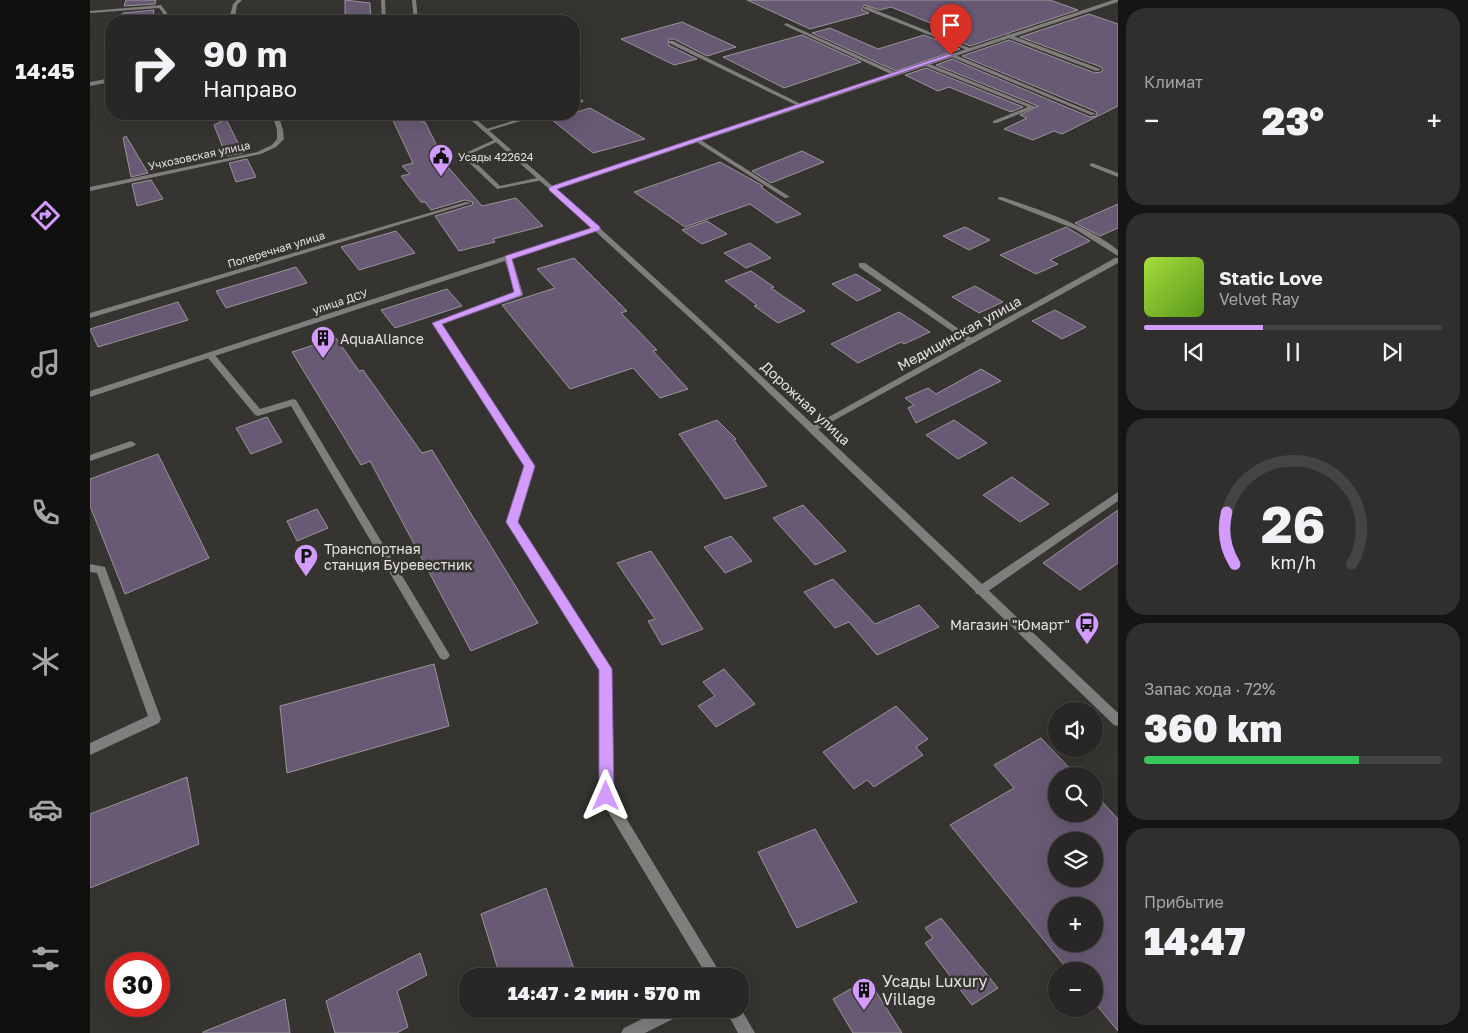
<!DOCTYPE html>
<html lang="ru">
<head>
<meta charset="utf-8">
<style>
	:root { --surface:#282725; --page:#302f2d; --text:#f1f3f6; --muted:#a5a5a7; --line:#444442; --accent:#d39cfc }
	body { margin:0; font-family:"Golos Text",sans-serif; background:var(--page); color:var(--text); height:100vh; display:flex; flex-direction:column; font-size:19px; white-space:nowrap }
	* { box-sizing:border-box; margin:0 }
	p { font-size:16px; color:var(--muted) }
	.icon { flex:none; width:28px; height:28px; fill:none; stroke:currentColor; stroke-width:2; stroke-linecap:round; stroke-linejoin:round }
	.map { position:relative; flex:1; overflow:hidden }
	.sheet { display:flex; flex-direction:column; gap:8px; padding:8px; background:#161514; width:350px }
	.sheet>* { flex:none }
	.top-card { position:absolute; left:15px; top:15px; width:475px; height:105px; border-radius:20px; box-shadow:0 5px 20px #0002,0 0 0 1px var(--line); background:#282725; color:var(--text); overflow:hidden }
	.controls { position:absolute; left:958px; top:702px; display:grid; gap:10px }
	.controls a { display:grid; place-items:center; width:55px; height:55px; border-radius:50%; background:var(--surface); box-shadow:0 5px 20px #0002,0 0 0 1px var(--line); font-size:25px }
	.speed { position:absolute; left:15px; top:952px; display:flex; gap:10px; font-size:25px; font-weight:700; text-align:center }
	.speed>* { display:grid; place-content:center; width:65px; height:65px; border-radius:50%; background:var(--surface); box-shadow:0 5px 20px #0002,0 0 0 1px var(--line); line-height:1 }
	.speed .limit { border:8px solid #d22; background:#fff; color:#111 }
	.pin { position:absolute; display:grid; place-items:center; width:42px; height:42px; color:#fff; margin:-51px -21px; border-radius:50% 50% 50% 0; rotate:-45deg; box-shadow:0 0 5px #0007 }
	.pin .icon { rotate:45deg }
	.me { position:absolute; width:55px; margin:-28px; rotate:0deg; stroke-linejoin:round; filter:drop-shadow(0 0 4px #0008) }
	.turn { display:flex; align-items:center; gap:18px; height:105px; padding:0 15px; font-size:22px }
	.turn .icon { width:65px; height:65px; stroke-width:2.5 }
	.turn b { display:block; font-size:35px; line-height:42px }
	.big { font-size:38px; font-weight:800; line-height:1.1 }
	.sheet .tile { flex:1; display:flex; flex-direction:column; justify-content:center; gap:8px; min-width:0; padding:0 18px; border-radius:20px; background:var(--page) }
	.sheet .dial { align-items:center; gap:0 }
	.dial svg { height:130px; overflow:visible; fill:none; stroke:var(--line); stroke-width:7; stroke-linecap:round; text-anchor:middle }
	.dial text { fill:var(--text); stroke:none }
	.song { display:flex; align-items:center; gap:15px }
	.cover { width:60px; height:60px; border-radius:8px; background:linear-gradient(135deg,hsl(80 70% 55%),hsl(90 70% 35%)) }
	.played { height:5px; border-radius:2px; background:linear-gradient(90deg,var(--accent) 40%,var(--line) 40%) }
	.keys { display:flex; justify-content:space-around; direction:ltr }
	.heat { display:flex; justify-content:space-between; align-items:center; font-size:28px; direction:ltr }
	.charge { height:8px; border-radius:4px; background:linear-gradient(90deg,#34c759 72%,var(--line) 0) }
	.trip { position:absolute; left:369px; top:968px; width:290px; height:50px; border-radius:20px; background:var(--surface); box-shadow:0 5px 20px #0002,0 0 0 1px var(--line); font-weight:800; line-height:50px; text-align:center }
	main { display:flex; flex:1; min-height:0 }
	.dock { display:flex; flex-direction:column; width:90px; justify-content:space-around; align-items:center; background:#10100f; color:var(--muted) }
	.dock .icon { width:35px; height:35px }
	.dock .on { color:var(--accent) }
	.dock b { font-size:22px; color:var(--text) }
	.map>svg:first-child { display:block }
	.building { fill:#685a74; stroke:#989599; fill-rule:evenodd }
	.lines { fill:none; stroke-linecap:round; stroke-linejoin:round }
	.service { fill:#7f7e7c; fill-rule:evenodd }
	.minor { fill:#7f7e7c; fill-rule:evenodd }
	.tertiary { fill:#7f7e7c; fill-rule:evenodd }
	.route { fill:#d39cfc; stroke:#8965a4 }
	.labels { text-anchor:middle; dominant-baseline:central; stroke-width:5; stroke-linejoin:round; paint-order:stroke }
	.far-street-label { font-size:11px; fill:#e4e2e0; stroke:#363431 }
	.far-poi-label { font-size:11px; fill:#e4e2e0; stroke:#363431; text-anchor:start }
	.street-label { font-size:14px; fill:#e4e2e0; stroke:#363431 }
	.poi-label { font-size:14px; fill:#e4e2e0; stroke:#363431; text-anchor:start }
	.near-poi-label { font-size:16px; fill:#e4e2e0; stroke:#363431; text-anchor:start }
</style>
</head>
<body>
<main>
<nav class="dock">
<b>14:45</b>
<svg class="icon on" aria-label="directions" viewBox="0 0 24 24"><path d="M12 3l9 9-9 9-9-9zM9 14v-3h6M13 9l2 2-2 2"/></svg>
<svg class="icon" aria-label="music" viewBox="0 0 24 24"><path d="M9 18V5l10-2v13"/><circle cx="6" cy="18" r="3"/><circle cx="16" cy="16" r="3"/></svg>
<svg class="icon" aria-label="phone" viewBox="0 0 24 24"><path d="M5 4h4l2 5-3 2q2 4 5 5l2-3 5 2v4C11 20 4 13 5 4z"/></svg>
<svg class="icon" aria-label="climate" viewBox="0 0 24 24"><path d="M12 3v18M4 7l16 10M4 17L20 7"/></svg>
<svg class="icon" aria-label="car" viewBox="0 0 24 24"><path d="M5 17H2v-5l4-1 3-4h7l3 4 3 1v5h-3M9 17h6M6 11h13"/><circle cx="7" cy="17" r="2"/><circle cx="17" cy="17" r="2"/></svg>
<svg class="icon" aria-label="filters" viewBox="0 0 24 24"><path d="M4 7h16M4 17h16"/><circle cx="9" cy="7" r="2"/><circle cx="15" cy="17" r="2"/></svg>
</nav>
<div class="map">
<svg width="1028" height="1033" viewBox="0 0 1028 1033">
	<rect width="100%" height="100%" fill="#363431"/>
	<g class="building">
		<polygon points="36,0 66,0 65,4 34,6"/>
		<polygon points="255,0 280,3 281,21 255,21"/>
		<polygon points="657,0 960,0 988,10 880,46 845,32 855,29 801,7 790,10 774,5 772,10 779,13 720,29"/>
		<polygon points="64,10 62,21 30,21 33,13"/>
		<polygon points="999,14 1028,24 1028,106 972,134 964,131 943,140 914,129 937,118 930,115 948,106 846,65 862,59 1000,117 1006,116 1007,112 872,56 919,40 1005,73 1011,72 1013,70 1011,67 930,37"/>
		<polygon points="592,22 646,47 617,56 584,39 579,39 578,45 607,59 584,65 531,39"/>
		<polygon points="740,28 788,49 834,35 870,49 806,71 722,33"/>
		<polygon points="712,35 771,62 694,88 633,57"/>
		<polygon points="836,68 933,107 921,112 859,87 848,91 815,75"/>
		<polygon points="500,108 555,139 503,153 462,120"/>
		<polygon points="300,114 326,114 332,122 335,122 357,166 392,206 426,198 453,226 403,239 405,242 369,251 345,216 382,205 383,202 375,200 341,210 335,202 331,202 311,176 320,174 312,166 323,163"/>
		<polygon points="136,119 153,153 136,156 124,125"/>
		<polygon points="36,136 58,173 41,177 33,138"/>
		<polygon points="712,151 734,162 681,183 662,171"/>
		<polygon points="157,159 166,177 146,182 139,163"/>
		<polygon points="630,162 673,186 671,187 679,193 711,214 687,223 660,204 595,227 544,192"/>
		<polygon points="61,180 73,199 47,206 42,184"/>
		<polygon points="1028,204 1028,228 1010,236 985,223"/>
		<polygon points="617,221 637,234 612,244 592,230"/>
		<polygon points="875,227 900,240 879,250 853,236"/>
		<polygon points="976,227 1000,241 960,260 968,264 946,274 910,255"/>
		<polygon points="306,231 325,253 269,270 251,247"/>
		<polygon points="660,243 681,258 656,268 634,253"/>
		<polygon points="484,258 537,311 531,313 567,350 563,351 598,389 570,398 543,368 480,389 412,305 465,288 447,269"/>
		<polygon points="206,267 217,283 136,308 126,291"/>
		<polygon points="661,271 684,287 681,288 715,311 688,323 664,306 667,305 635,281"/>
		<polygon points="766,274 791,290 767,301 742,284"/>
		<polygon points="885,286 913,302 889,313 862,297"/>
		<polygon points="357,289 372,306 305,328 291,310"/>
		<polygon points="88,302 98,320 8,347 0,329"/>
		<polygon points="965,310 996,327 972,339 942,321"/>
		<polygon points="809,312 840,332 814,344 811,342 768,363 741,344"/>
		<polygon points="246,338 269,371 273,370 332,453 342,450 448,623 381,651 280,461 271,465 202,352"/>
		<polygon points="891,369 911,381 826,423 818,408 824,405 815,398 838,388 846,394"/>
		<polygon points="177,417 192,442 161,454 146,428"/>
		<polygon points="627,420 646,439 644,440 677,486 635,499 589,434"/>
		<polygon points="864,420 897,443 868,459 836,435"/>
		<polygon points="68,454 119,558 35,594 0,506 0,479"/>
		<polygon points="922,477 959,504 930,522 893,495"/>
		<polygon points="713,505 756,551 725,565 683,518"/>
		<polygon points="227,509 238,528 207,541 197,521"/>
		<polygon points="1028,510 1028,563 990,590 953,563"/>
		<polygon points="641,536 662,561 635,573 614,547"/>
		<polygon points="561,551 613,629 572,645 558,621 565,619 527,563"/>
		<polygon points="743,579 785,624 829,605 849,627 787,655 759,622 745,628 714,592"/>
		<polygon points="344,664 359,726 197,773 190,706"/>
		<polygon points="634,669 665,704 626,727 608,706 625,696 613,682"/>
		<polygon points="806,706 838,739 826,747 833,755 784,787 777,780 764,789 733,752"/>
		<path d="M951 738 987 776H966V814H1004V793L1028 819V1031L1004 1002V971H979L860 825 924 788 904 765ZM966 841H1004V879H966ZM966 906H1004V944H966Z"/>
		<polygon points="97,777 109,844 0,888 0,814"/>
		<polygon points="725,829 767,902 707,928 668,852"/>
		<polygon points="456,888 484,969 466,976 410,976 391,914"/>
		<polygon points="851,918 908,988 882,1005 835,943 843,938 835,928"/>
		<polygon points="330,953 337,975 307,991 318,1027 307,1033 245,1033 236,1001"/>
		<polygon points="778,979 812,1033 763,1033 743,999"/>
		<polygon points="195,999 200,1033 113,1033 113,1032"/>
	</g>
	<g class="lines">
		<g class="service">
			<polygon points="147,0 152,0 147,5 145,17 146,17 229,14 239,16 240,21 236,21 235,18 229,16 145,20 141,19 73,21 73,13 69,8 0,13 0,11 71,5 77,13 77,19 140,16 143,4"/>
			<polygon points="291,0 295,0 296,21 292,21"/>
			<polygon points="774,7 778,7 882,49 877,50 774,9"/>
			<polygon points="696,23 807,73 808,74 803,75 694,25"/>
			<polygon points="918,34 1010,69 1011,70 1006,71 916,37"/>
			<polygon points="579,41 583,41 713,105 708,106 579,43"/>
			<polygon points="859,54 863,54 1006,114 1001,115 859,56"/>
			<polygon points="833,63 837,63 946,107 907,123 903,123 903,121 938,107 833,65"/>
			<polygon points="491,99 494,101 493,102 484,106 484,102"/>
			<polygon points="445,114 453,114 398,131 393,130"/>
			<polygon points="607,138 609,139 700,197 695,198 605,141 604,140"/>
			<polygon points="406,139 411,140 378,155 410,186 451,177 454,179 453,180 407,189 371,155"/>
			<polygon points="1002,163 1028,173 1028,177 1000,166 1000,164"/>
			<path d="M908 197H912C952 211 994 224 1028 250V256L985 229 908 199Z"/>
			<polygon points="376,202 381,203 0,318 0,313"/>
			<polygon points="769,263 775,263 886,341 882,343 879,343 769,267"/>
			<polygon points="121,353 124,354 170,409 203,399 206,400 358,652 360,655 358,658 354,660 350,658 201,406 168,416 165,415 118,358 117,356"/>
			<polygon points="41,441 46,444 44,446 0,461 0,455"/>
			<polygon points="1028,492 1028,501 894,594 886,594 885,591 886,588"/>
			<polygon points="0,564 15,567 16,570 71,719 69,723 0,755 0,743 58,716 7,573 0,572"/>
		</g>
		<g class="minor">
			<polygon points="1023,0 1028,0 1028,2 464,190 459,189"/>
			<polygon points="21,78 21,82 0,86 0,82"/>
			<polygon points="182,114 188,114 193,130 194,139 186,147 171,154 0,191 0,187 167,152 182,145 187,139 187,130"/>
			<polygon points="505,227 511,228 422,258 433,294 432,296 352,324 444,466 427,523 522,669 522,795 632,976 617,976 511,800 510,796 510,670 417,523 434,466 343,323 425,293 415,261 0,397 0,391"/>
			<polygon points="1025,258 1028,258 1028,263 725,431 722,432 717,429"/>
			<polygon points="650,1007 665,1033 648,1033 635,1009 650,1009"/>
			<polygon points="572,1009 596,1009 593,1014 555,1033 531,1033 534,1028"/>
		</g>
		<g class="tertiary">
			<polygon points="322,0 326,0 328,21 324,21"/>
			<path d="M374 114H380C603 306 814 511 1028 713V726L1024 725 623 339 459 189Z"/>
		</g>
	</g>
	<polygon class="route" points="859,54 864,55 467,189 510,227 510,230 422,259 432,295 352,324 445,466 428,522 522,669 524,796 522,801 516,803 511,801 509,796 509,670 416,522 434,466 342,323 424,292 415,256 501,228 459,190 459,187"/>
	<defs>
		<symbol id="civic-pin" viewBox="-11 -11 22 30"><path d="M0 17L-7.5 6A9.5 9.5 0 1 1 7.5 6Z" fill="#d39cfc" stroke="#363431"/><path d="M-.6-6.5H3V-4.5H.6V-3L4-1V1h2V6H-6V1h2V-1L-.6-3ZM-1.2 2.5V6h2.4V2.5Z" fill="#111"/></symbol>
		<symbol id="building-pin" viewBox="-11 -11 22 30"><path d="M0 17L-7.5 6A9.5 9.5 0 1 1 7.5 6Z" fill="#d39cfc" stroke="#363431"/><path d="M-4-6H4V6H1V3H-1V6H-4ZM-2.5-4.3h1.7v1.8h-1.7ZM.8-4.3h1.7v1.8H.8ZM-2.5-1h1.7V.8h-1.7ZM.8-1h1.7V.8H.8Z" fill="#111"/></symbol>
		<symbol id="parking-pin" viewBox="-11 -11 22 30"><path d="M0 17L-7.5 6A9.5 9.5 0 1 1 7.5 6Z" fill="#d39cfc" stroke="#363431"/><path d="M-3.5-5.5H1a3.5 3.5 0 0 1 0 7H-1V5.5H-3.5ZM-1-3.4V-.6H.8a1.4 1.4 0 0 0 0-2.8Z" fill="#111"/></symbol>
		<symbol id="bus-pin" viewBox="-11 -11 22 30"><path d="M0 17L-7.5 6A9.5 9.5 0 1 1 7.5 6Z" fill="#d39cfc" stroke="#363431"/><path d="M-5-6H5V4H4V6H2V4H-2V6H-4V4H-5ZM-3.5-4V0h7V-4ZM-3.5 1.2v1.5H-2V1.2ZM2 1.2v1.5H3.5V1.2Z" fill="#111"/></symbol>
	</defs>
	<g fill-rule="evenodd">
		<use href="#civic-pin" x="337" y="142" width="28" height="38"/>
		<use href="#building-pin" x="219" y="324" width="28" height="38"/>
		<use href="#parking-pin" x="202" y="542" width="28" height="38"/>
		<use href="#bus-pin" x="983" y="610" width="28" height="38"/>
		<use href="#building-pin" x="760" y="976" width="28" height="38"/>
	</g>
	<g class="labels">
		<g class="far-street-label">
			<text transform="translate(109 155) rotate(-12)">Учхозовская улица</text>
			<text transform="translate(186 249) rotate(-17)">Поперечная улица</text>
			<text transform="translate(250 301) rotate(-18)">улица ДСУ</text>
		</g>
		<g class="far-poi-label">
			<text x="368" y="156">Усады 422624</text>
		</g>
		<g class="street-label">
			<text transform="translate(869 333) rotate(-29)">Медицинская улица</text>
			<text transform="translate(716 403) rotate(43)">Дорожная улица</text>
		</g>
		<g class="poi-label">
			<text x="250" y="338">AquaAliance</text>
			<text x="234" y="548">Транспортная<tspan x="234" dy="16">станция Буревестник</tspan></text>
			<text x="980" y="624" text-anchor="end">Магазин "Юмарт"</text>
		</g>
		<g class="near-poi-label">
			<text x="792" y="981">Усады Luxury<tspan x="792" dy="18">Village</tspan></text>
		</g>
	</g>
</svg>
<div class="controls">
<a><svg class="icon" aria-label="sound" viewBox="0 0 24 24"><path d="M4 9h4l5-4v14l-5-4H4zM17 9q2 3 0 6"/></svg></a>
<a><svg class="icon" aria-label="search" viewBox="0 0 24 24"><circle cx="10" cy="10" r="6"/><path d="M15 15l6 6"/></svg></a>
<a><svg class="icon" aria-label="layers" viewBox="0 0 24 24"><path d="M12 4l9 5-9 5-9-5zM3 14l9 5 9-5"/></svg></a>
<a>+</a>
<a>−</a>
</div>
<div class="speed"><div class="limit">30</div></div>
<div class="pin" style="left:861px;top:55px;background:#d93025"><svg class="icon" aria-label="arrive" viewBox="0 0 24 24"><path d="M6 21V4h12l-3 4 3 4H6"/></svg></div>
<svg class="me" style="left:516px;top:796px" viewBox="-20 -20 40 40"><path d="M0-17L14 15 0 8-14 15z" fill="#d39cfc" stroke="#fff" stroke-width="4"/></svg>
<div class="trip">14:47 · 2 мин · 570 m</div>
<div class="top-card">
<div class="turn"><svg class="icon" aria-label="right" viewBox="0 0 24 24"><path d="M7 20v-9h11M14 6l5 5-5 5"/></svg><div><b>90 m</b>Направо</div></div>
</div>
</div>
<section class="sheet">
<div class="tile"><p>Климат</p>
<div class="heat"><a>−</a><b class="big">23°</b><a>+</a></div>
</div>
<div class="tile">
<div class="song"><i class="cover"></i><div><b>Static Love</b><p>Velvet Ray</p></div></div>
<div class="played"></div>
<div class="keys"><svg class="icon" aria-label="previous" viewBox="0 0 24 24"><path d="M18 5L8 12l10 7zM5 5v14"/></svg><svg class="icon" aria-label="pause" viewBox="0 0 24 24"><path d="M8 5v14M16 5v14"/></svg><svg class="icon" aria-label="next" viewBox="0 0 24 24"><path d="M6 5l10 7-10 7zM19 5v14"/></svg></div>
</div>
<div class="tile dial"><svg viewBox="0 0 100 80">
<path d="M14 69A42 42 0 1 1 86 69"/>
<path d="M14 69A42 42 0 0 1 9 37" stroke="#d39cfc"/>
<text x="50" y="56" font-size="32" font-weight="700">26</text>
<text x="50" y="72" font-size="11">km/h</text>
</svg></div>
<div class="tile"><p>Запас хода · 72%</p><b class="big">360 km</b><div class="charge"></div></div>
<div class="tile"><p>Прибытие</p><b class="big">14:47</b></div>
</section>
</main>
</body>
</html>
